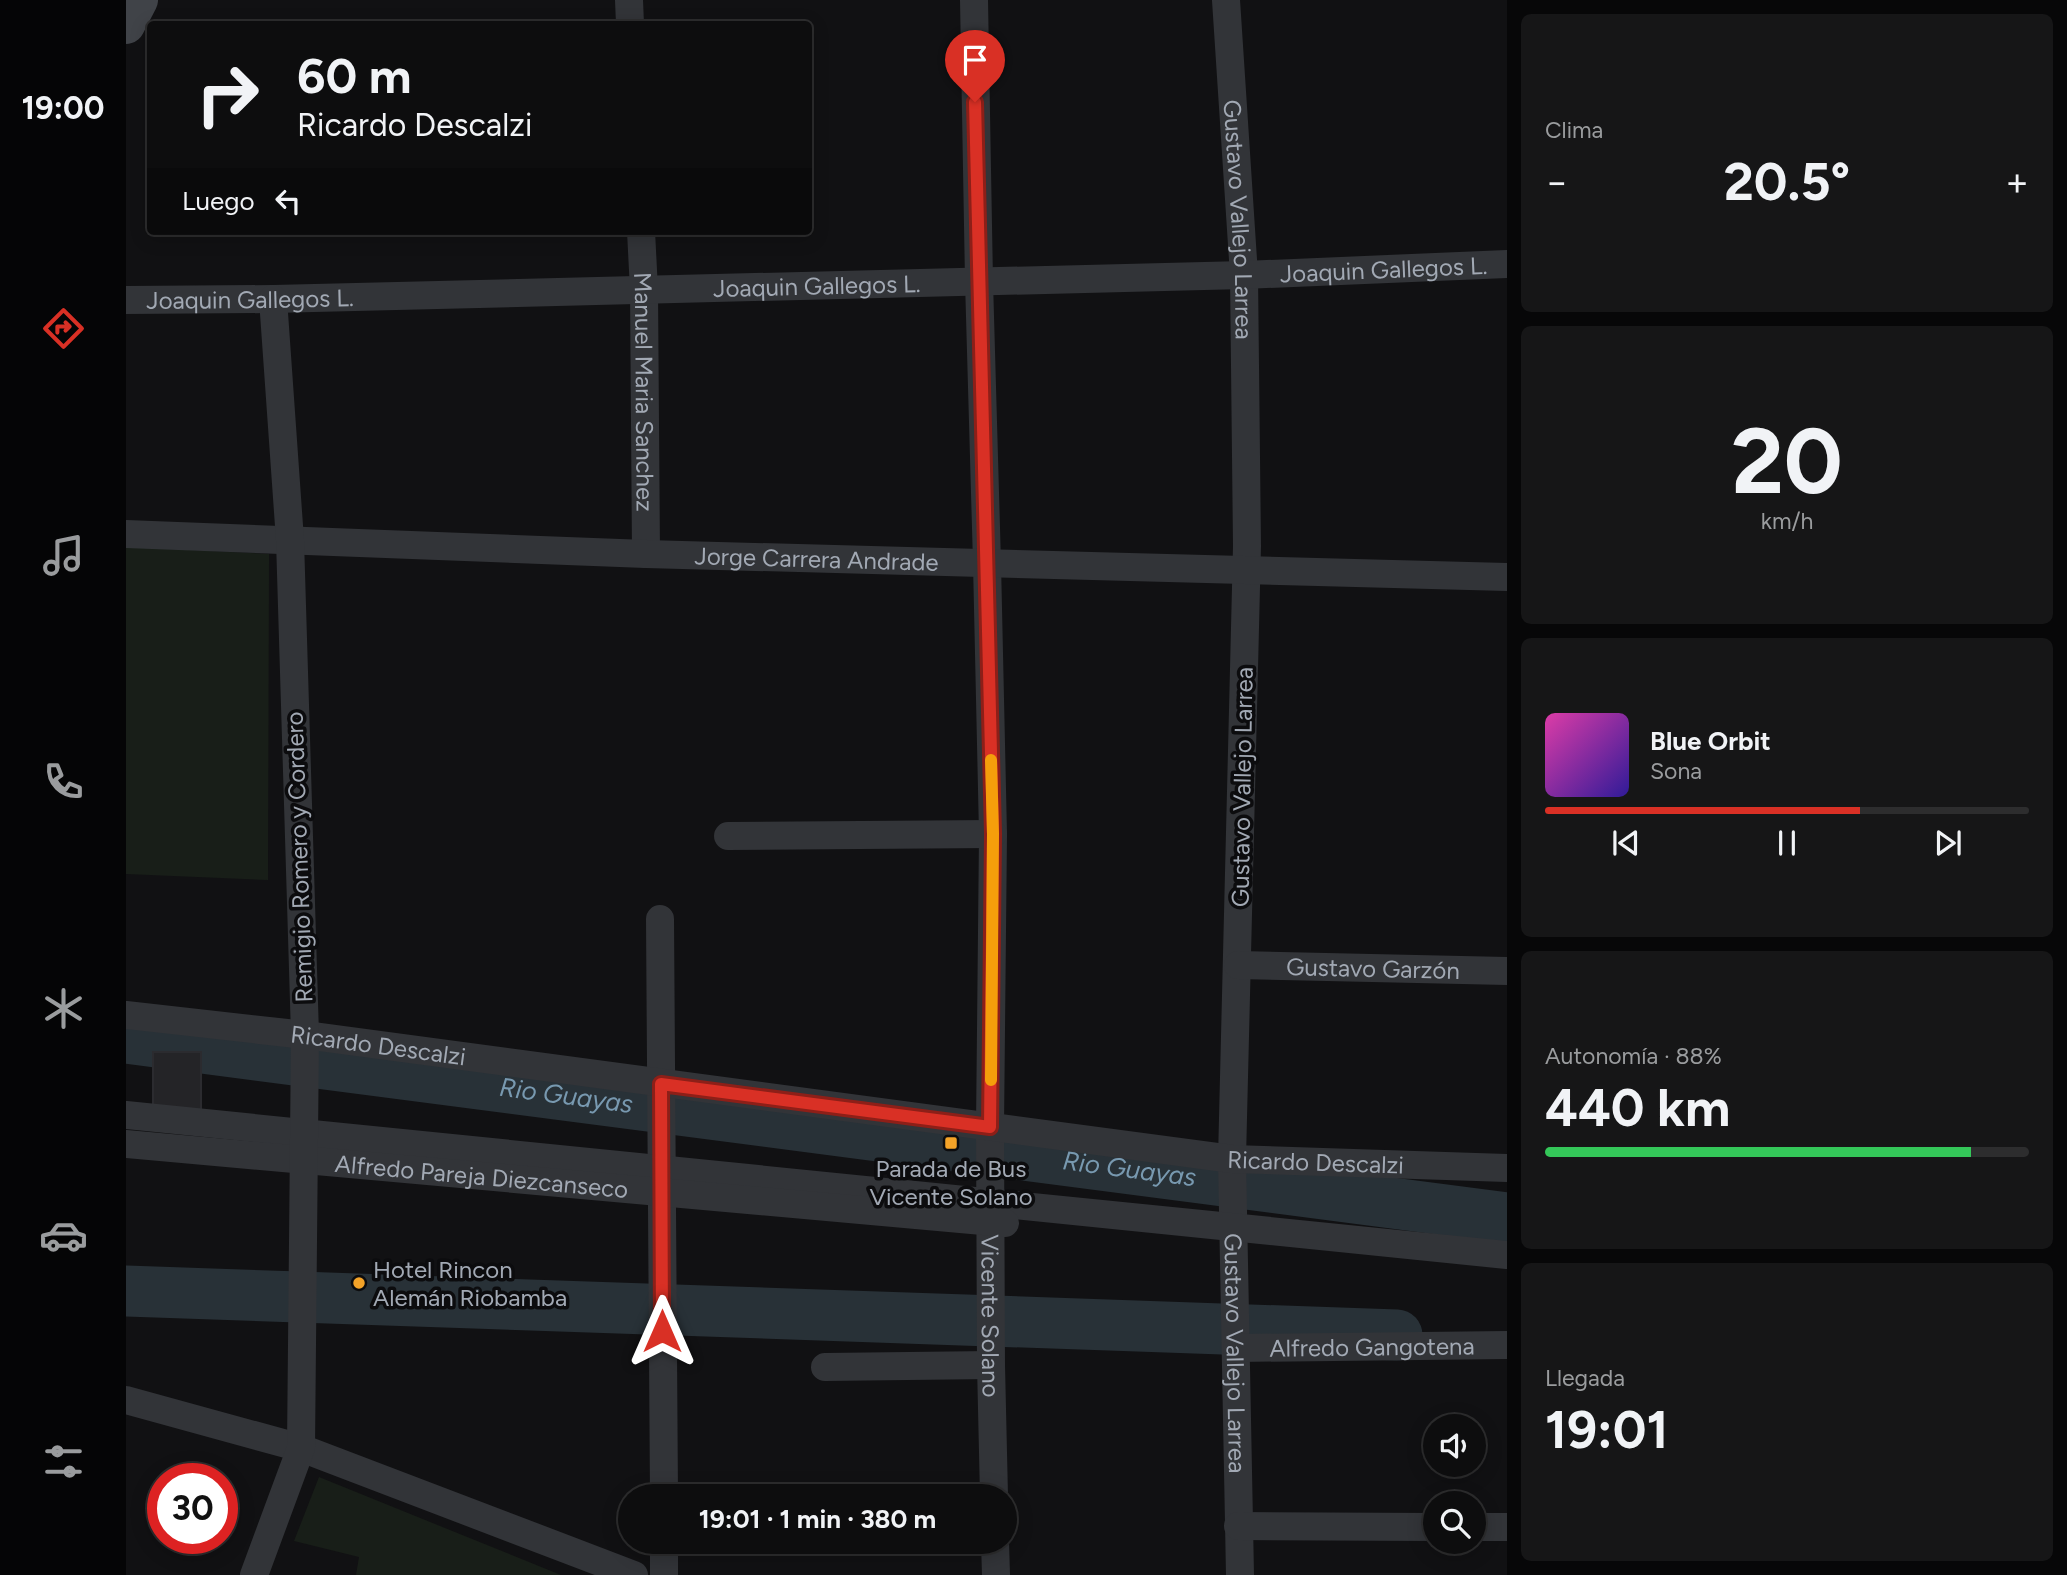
<!DOCTYPE html>
<html lang="es">
<head>
<meta charset="utf-8">
<style>
	:root { --surface:#0d0d0e; --page:#161617; --text:#f1f3f6; --muted:#9a9c9e; --line:#2d2d2e; --accent:#d93025 }
	body { margin:0; font-family:Figtree,sans-serif; background:var(--page); color:var(--text); height:100vh; display:flex; flex-direction:column; font-size:26px; white-space:nowrap }
	* { box-sizing:border-box; margin:0 }
	p { font-size:23px; color:var(--muted) }
	.icon { flex:none; width:38px; height:38px; fill:none; stroke:currentColor; stroke-width:2; stroke-linecap:round; stroke-linejoin:round }
	.map { position:relative; flex:1; overflow:hidden }
	.drawer { display:flex; flex-direction:column; gap:14px; padding:14px; background:#070708; width:560px }
	.drawer>* { flex:none }
	.hud { position:absolute; left:21px; top:21px; width:665px; height:214px; border-radius:7px; box-shadow:0 4px 18px #0003,0 0 0 2px var(--line); background:#0d0d0e; color:var(--text); overflow:hidden }
	.tools { position:absolute; left:1297px; top:1414px; display:grid; gap:14px }
	.tools a { display:grid; place-items:center; width:63px; height:63px; border-radius:50%; background:var(--surface); box-shadow:0 4px 18px #0003,0 0 0 2px var(--line); font-size:35px }
	.speed { position:absolute; left:21px; top:1463px; display:flex; gap:14px; font-size:35px; font-weight:700; text-align:center }
	.speed>* { display:grid; place-content:center; width:91px; height:91px; border-radius:50%; background:var(--surface); box-shadow:0 4px 18px #0003,0 0 0 2px var(--line); line-height:1 }
	.speed .limit { border:10px solid #d22; background:#fff; color:#111 }
	.pin { position:absolute; display:grid; place-items:center; width:60px; height:60px; color:#fff; margin:-72px -30px; border-radius:50% 50% 50% 0; rotate:-45deg; box-shadow:0 0 7px #0007 }
	.pin .icon { rotate:45deg }
	.me { position:absolute; width:77px; margin:-38px; rotate:0deg; stroke-linejoin:round; filter:drop-shadow(0 0 5px #0008) }
	.turn { display:flex; align-items:center; gap:24px; height:147px; padding:0 35px; font-size:32px }
	.turn .icon { width:91px; height:91px; stroke-width:2.5 }
	.turn b { display:block; font-size:49px; line-height:60px }
	.then { display:flex; align-items:center; height:66px; padding:0 35px; background:#0003; gap:14px; font-size:26px }
	.big { font-size:52px; font-weight:700; line-height:1.1 }
	.drawer .tile { flex:1; display:flex; flex-direction:column; justify-content:center; gap:10px; min-width:0; padding:0 24px; border-radius:10px; background:var(--page) }
	.drawer .dial { align-items:center; gap:0 }
	.dial b { font-size:91px; line-height:1 }
	.song { display:flex; align-items:center; gap:21px }
	.cover { width:84px; height:84px; border-radius:10px; background:linear-gradient(135deg,hsl(320 70% 55%),hsl(250 70% 35%)) }
	.played { height:7px; border-radius:4px; background:linear-gradient(90deg,var(--accent) 65%,var(--line) 65%) }
	.keys { display:flex; justify-content:space-around; direction:ltr }
	.heat { display:flex; justify-content:space-between; align-items:center; font-size:38px; direction:ltr }
	.charge { height:10px; border-radius:5px; background:linear-gradient(90deg,#34c759 88%,var(--line) 0) }
	.trip { position:absolute; left:492px; top:1484px; width:399px; height:70px; border-radius:35px; background:var(--surface); box-shadow:0 4px 18px #0003,0 0 0 2px var(--line); font-weight:700; line-height:70px; text-align:center }
	main { display:flex; flex:1; min-height:0 }
	.menu { display:flex; flex-direction:column; width:126px; justify-content:space-around; align-items:center; background:#050506; color:var(--muted) }
	.menu .icon { width:49px; height:49px }
	.menu .current { color:var(--accent) }
	.menu b { font-size:32px; color:var(--text) }
	.map>svg:first-child { display:block }
	.green { fill:#181e18 }
	.lines { fill:none; stroke-linecap:round; stroke-linejoin:round }
	.river { stroke:#283137; stroke-width:51 }
	.building { fill:#242427; stroke:#2b2b2f; stroke-width:2 }
	.minor { stroke:#323438; stroke-width:28 }
	.secondary { stroke:#404348; stroke-width:38 }
	.route-casing { stroke:#8d1f18; stroke-width:18 }
	.route { stroke:#d93025; stroke-width:12 }
	.slow { stroke:#f59e0b; stroke-width:12 }
	.poi-dot { fill:#f4a328; stroke:#0c0c0e; stroke-width:2.5 }
	.labels { text-anchor:middle; dominant-baseline:central; stroke-width:7; stroke-linejoin:round; paint-order:stroke }
	.street-label { font-size:24px; fill:#a2a9b4; stroke:#0c0c0e }
	.poi-label { font-size:24px; fill:#a2a9b4; stroke:#0c0c0e }
	.water-label { font-size:26px; font-style:italic; fill:#7899b0; stroke:#0c0c0e }
</style>
</head>
<body>
<main>
<nav class="menu">
<b>19:00</b>
<svg class="icon current" aria-label="directions" viewBox="0 0 24 24"><path d="M12 3l9 9-9 9-9-9zM9 14v-3h6M13 9l2 2-2 2"/></svg>
<svg class="icon" aria-label="music" viewBox="0 0 24 24"><path d="M9 18V5l10-2v13"/><circle cx="6" cy="18" r="3"/><circle cx="16" cy="16" r="3"/></svg>
<svg class="icon" aria-label="phone" viewBox="0 0 24 24"><path d="M5 4h4l2 5-3 2q2 4 5 5l2-3 5 2v4C11 20 4 13 5 4z"/></svg>
<svg class="icon" aria-label="climate" viewBox="0 0 24 24"><path d="M12 3v18M4 7l16 10M4 17L20 7"/></svg>
<svg class="icon" aria-label="car" viewBox="0 0 24 24"><path d="M5 17H2v-5l4-1 3-4h7l3 4 3 1v5h-3M9 17h6M6 11h13"/><circle cx="7" cy="17" r="2"/><circle cx="17" cy="17" r="2"/></svg>
<svg class="icon" aria-label="filters" viewBox="0 0 24 24"><path d="M4 7h16M4 17h16"/><circle cx="9" cy="7" r="2"/><circle cx="15" cy="17" r="2"/></svg>
</nav>
<div class="map">
<svg width="1381" height="1575" viewBox="0 0 1381 1575">
	<rect width="100%" height="100%" fill="#111113"/>
	<g class="green">
		<polygon points="0,547 143,554 142,880 0,874"/>
		<polygon points="193,1477 435,1575 230,1575 233,1557 168,1541"/>
	</g>
	<g class="lines">
		<g class="river">
			<path id="s1" d="M0 1038 1381 1218"/>
			<polyline points="0,1291 1271,1335"/>
		</g>
	</g>
	<rect class="building" x="27" y="1052" width="48" height="60"/>
	<g class="lines">
		<g class="minor">
			<polyline points="503,0 504,24"/>
			<path id="s2" d="M848 0 853 281 861 563 867 834 864 1127 865 1365 868 1496"/>
			<path id="s3" d="M1100 0 1118 275 1121 546 1106 1159 1114 1575"/>
			<path id="s4" d="M515 231 518 290 520 554"/>
			<path id="s5" d="M0 300 147 299 1118 275 1381 264"/>
			<path id="s6" d="M0 534 520 554 1381 577"/>
			<polyline points="602,836 867,834"/>
			<polyline points="534,919 538,1496"/>
			<path id="s7" d="M1112 965 1381 971"/>
			<path id="s8" d="M0 1015 179 1035 1106 1159 1381 1168"/>
			<polyline points="0,1115 1381,1255"/>
			<path id="s9" d="M0 1144 879 1223"/>
			<path id="s10" d="M1111 1348 1381 1345"/>
			<polyline points="699,1367 865,1365"/>
			<polyline points="0,1400 175,1448 508,1575"/>
			<polyline points="1112,1526 1309,1527"/>
			<polyline points="1348,1527 1381,1527"/>
			<polyline points="538,1542 538,1575"/>
			<polyline points="869,1542 870,1575"/>
			<polyline points="128,1575 175,1448 179,1035 164,540 147,299"/>
		</g>
		<polyline class="secondary" points="0,25 13,0"/>
	</g>
	<g class="lines">
		<defs>
			<polyline id="route" points="536,1331 535,1084 864,1127 867,834 849,102"/>
		</defs>
		<use href="#route" class="route-casing"/>
		<use href="#route" class="route"/>
		<polyline class="slow" points="865,1080 867,834 865,760"/>
	</g>
	<g class="poi-dot">
		<rect x="818" y="1136" width="14" height="14" rx="3.5"/>
		<circle cx="233" cy="1283" r="7"/>
	</g>
	<g class="labels">
		<g class="street-label">
			<text stroke="none"><textPath href="#s3" startOffset="220">Gustavo Vallejo Larrea</textPath></text>
			<text stroke="none"><textPath href="#s5" startOffset="1258">Joaquin Gallegos L.</textPath></text>
			<text stroke="none"><textPath href="#s5" startOffset="691">Joaquin Gallegos L.</textPath></text>
			<text stroke="none"><textPath href="#s5" startOffset="124">Joaquin Gallegos L.</textPath></text>
			<text stroke="none"><textPath href="#s4" startOffset="161">Manuel Maria Sanchez</textPath></text>
			<text stroke="none"><textPath href="#s6" startOffset="691">Jorge Carrera Andrade</textPath></text>
			<text transform="translate(1116 787) rotate(-89)">Gustavo Vallejo Larrea</text>
			<text transform="translate(173 857) rotate(-92)">Remigio Romero y Cordero</text>
			<text stroke="none"><textPath href="#s7" startOffset="135">Gustavo Garzón</textPath></text>
			<text stroke="none"><textPath href="#s8" startOffset="254">Ricardo Descalzi</textPath></text>
			<text stroke="none"><textPath href="#s8" startOffset="1199">Ricardo Descalzi</textPath></text>
			<text stroke="none"><textPath href="#s9" startOffset="357">Alfredo Pareja Diezcanseco</textPath></text>
			<text stroke="none"><textPath href="#s2" startOffset="1316">Vicente Solano</textPath></text>
			<text stroke="none"><textPath href="#s10" startOffset="135">Alfredo Gangotena</textPath></text>
			<text stroke="none"><textPath href="#s3" startOffset="1354">Gustavo Vallejo Larrea</textPath></text>
		</g>
		<g class="poi-label">
			<text x="825" y="1168">Parada de Bus<tspan x="825" dy="28">Vicente Solano</tspan></text>
			<text x="247" y="1269" text-anchor="start">Hotel Rincon<tspan x="247" dy="28">Alemán Riobamba</tspan></text>
		</g>
		<g class="water-label">
			<text stroke="none"><textPath href="#s1" startOffset="444">Rio Guayas</textPath></text>
			<text stroke="none"><textPath href="#s1" startOffset="1012">Rio Guayas</textPath></text>
		</g>
	</g>
</svg>
<div class="tools">
<a><svg class="icon" aria-label="sound" viewBox="0 0 24 24"><path d="M4 9h4l5-4v14l-5-4H4zM17 9q2 3 0 6"/></svg></a>
<a><svg class="icon" aria-label="search" viewBox="0 0 24 24"><circle cx="10" cy="10" r="6"/><path d="M15 15l6 6"/></svg></a>
</div>
<div class="speed"><div class="limit">30</div></div>
<div class="pin" style="left:849px;top:102px;background:#d93025"><svg class="icon" aria-label="arrive" viewBox="0 0 24 24"><path d="M6 21V4h12l-3 4 3 4H6"/></svg></div>
<svg class="me" style="left:536px;top:1331px" viewBox="-20 -20 40 40"><path d="M0-17L14 15 0 8-14 15z" fill="#d93025" stroke="#fff" stroke-width="4"/></svg>
<div class="trip">19:01 · 1 min · 380 m</div>
<div class="hud">
<div class="turn"><svg class="icon" aria-label="right" viewBox="0 0 24 24"><path d="M7 20v-9h11M14 6l5 5-5 5"/></svg><div><b>60 m</b>Ricardo Descalzi</div></div>
<div class="then">Luego<svg class="icon" aria-label="left" viewBox="0 0 24 24"><path d="M17 20v-9H6M10 6l-5 5 5 5"/></svg></div>
</div>
</div>
<section class="drawer">
<div class="tile"><p>Clima</p>
<div class="heat"><a>−</a><b class="big">20.5°</b><a>+</a></div>
</div>
<div class="tile dial"><b>20</b><p>km/h</p></div>
<div class="tile">
<div class="song"><i class="cover"></i><div><b>Blue Orbit</b><p>Sona</p></div></div>
<div class="played"></div>
<div class="keys"><svg class="icon" aria-label="previous" viewBox="0 0 24 24"><path d="M18 5L8 12l10 7zM5 5v14"/></svg><svg class="icon" aria-label="pause" viewBox="0 0 24 24"><path d="M8 5v14M16 5v14"/></svg><svg class="icon" aria-label="next" viewBox="0 0 24 24"><path d="M6 5l10 7-10 7zM19 5v14"/></svg></div>
</div>
<div class="tile"><p>Autonomía · 88%</p><b class="big">440 km</b><div class="charge"></div></div>
<div class="tile"><p>Llegada</p><b class="big">19:01</b></div>
</section>
</main>
</body>
</html>
